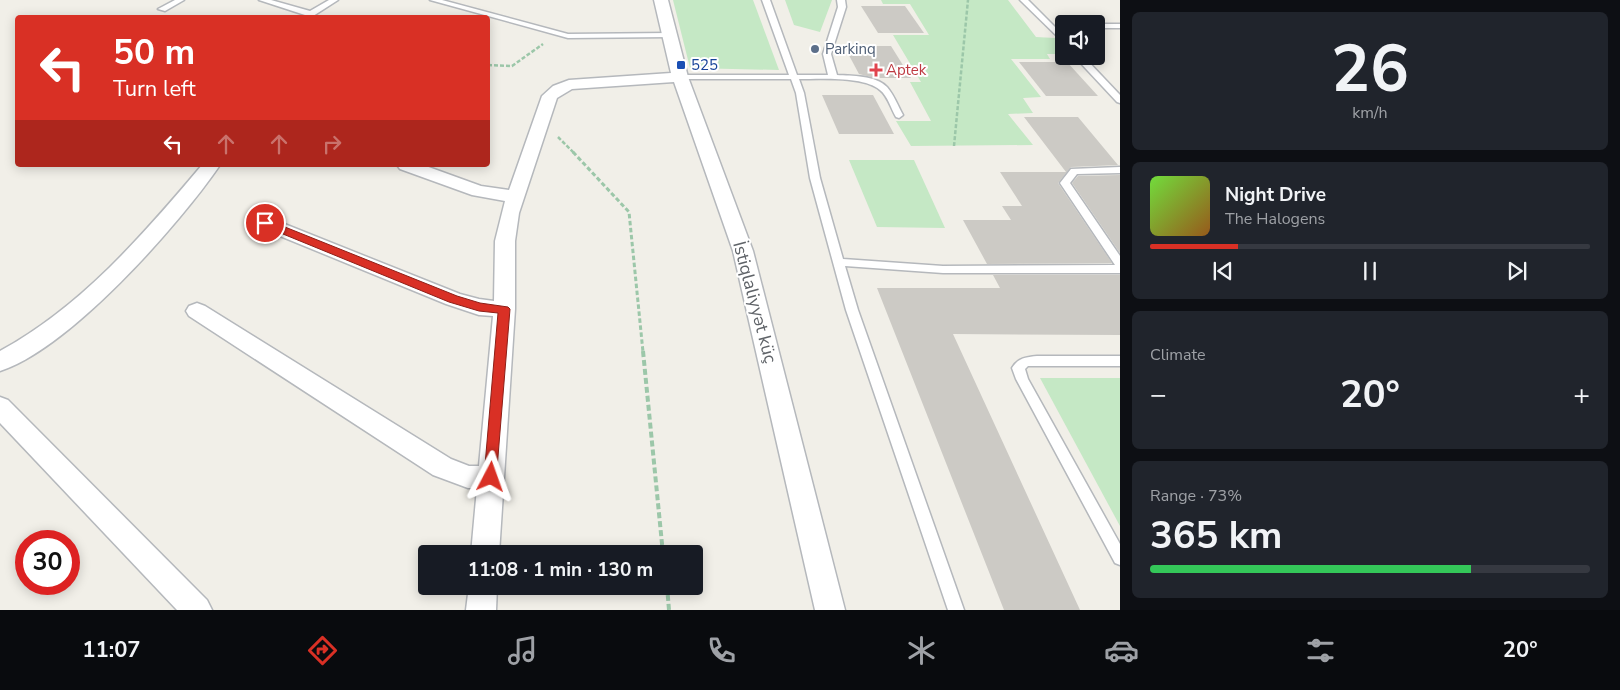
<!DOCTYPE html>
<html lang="en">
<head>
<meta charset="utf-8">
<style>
	:root { --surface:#171b24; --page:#20242c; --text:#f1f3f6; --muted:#9ea1a6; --line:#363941; --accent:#d93025 }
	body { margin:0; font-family:"Nunito Sans",sans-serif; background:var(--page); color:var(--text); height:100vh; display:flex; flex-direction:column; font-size:19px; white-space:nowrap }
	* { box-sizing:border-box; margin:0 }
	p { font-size:16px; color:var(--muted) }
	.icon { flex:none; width:28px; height:28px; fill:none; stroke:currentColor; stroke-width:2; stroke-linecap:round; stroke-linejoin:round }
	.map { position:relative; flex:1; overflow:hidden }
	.drawer { display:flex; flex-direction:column; gap:12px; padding:12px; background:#0d0f14; width:500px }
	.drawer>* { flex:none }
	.top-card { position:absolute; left:15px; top:15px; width:475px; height:152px; border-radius:5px; box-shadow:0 2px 12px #0003; background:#d93025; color:#fff; overflow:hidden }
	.buttons { position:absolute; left:1055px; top:15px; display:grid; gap:10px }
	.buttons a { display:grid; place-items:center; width:50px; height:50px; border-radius:5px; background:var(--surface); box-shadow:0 2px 12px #0003; font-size:25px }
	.speed { position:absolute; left:15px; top:530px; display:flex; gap:10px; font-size:25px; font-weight:700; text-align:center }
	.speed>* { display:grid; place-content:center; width:65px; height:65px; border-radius:50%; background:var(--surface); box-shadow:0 2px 12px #0003; line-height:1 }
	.speed .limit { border:8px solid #d22; background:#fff; color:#111 }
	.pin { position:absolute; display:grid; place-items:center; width:42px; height:42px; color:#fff; margin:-21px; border:2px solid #fff; border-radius:50%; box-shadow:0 1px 5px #0007 }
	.me { position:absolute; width:55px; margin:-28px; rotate:4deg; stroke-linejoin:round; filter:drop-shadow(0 0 4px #0008) }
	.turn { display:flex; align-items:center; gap:18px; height:105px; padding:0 15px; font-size:22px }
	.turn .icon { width:65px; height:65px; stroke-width:2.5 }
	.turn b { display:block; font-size:35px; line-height:42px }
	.lanes { display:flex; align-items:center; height:48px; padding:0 15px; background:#0003; justify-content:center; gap:25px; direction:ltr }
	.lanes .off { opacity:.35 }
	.big { font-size:38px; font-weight:700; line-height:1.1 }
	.drawer .widget { flex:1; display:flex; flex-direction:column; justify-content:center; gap:8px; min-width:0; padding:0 18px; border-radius:8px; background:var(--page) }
	.drawer .dial { align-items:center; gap:0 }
	.dial b { font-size:65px; line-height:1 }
	.song { display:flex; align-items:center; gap:15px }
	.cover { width:60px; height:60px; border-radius:8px; background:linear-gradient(135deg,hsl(100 70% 55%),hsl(30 70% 35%)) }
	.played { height:5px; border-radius:2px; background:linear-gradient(90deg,var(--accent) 20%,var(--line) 20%) }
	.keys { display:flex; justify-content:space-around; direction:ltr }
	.heat { display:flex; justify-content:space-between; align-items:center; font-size:28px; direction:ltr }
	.charge { height:8px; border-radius:4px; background:linear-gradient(90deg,#34c759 73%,var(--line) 0) }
	.trip { position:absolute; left:418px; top:545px; width:285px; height:50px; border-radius:5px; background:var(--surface); box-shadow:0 2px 12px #0003; font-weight:700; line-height:50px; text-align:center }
	.tab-bar { display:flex; height:80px; justify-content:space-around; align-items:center; background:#090b0e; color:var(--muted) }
	.tab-bar .icon { width:35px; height:35px }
	.tab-bar .active { color:var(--accent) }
	.tab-bar b { font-size:22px; color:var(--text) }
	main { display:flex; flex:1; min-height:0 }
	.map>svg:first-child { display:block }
	.green { fill:#c5e8c5 }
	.building { fill:#cccac5 }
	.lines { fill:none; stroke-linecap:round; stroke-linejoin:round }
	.lane-casing { stroke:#b5b8bc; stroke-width:3 }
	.street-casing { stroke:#b5b8bc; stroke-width:3 }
	.path-far2 { stroke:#9cc7a9; stroke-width:2.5; stroke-dasharray:4 2; stroke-linecap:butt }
	.path-far1 { stroke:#9cc7a9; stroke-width:3; stroke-dasharray:4.5 2.5; stroke-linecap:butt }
	.path { stroke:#9cc7a9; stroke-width:4; stroke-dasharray:6 3; stroke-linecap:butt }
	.lane { fill:#fff; fill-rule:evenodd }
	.street { fill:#fff; fill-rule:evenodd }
	.route { fill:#d93025; stroke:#8d1f18 }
	.service-dot { fill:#5c6f8a; stroke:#fff; stroke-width:2 }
	.transit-dot { fill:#1a4fb4; stroke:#fff; stroke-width:2 }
	.health-dot { fill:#e0444e; stroke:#fff; stroke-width:2 }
	.labels { text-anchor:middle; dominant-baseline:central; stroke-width:4; stroke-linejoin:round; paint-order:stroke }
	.far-service-label { font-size:15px; fill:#4e5e75; stroke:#fff; text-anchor:start }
	.far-transit-label { font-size:15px; fill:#164399; stroke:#fff; text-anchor:start }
	.far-health-label { font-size:15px; fill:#be3a42; stroke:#fff; text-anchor:start }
	.street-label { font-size:18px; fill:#5f6368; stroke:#fff }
</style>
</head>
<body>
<main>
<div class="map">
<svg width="1120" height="610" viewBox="0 0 1120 610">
	<rect width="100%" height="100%" fill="#f1efe8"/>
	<g class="green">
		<polygon points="673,0 753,0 779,70 690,68"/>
		<polygon points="785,0 832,0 820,32 794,25"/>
		<polygon points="881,0 1008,0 1036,37 1055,38 1064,47 1064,54 1047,54 1050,59 1011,59 1041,97 1023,98 1033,113 1008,114 1033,145 911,146 896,121 931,121 910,82 921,82 893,35 929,35 910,4 883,4"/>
		<polygon points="849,160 914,160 945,228 877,227"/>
		<polygon points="1040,378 1120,378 1120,526"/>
	</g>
	<g class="building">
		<polygon points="861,6 905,6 924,33 878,33"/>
		<polygon points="844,46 891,46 911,78 875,78 859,74"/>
		<polygon points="1019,62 1067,62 1098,96 1046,96"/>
		<polygon points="822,95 873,95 894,134 839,134"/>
		<polygon points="1024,117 1078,117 1118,165 1071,167 1058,183 1112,263 987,264 963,220 1011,220 1002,206 1022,206 1000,172 1066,172"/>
		<polygon points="1120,175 1120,253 1072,183 1078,176"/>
		<polygon points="993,275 1120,275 1120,335 953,334 1080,610 1004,610 877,288 1000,288"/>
	</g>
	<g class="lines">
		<defs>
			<g id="lane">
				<polygon points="175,0 184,0 165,11 158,9"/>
				<polygon points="259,0 271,0 310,11 329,0 338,0 310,18 303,18 305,15"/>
				<polygon points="430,0 442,0 568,34 670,33 674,35 670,37 568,38"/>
				<path d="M762 0H770L797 75H828L823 54 838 7 837 0H845L846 7 831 54 837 75C852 76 875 75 887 87 894 95 898 106 903 115L899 118 896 117C891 109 888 96 880 90 864 76 820 79 799 79L804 93 820 178 843 259 943 266 1115 265 1060 183 1071 169 1120 167V173L1077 174 1070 183 1120 256V273H943L845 266 858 310 964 610H948L846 310 810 178 796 93 791 79H680L676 77 680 75H789Z"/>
				<polygon points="1020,0 1028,0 1064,36 1064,43"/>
				<rect x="1096" y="24" width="24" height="4"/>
				<polygon points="1074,56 1083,56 1120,95 1120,103 1117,102"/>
				<path d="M1037 356H1120V366H1028L1025 369 1028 379 1120 544V565L1115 563 1016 379 1012 368C1018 358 1026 357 1037 356Z"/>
			</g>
			<g id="street">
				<polygon points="654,0 668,0 688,77 753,251 845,610 815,610 733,251 674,82 572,89 557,98 519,213 515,241 515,309 499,554 471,554 477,488 468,488 433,475 189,316 186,311 189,306 197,303 205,306 451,459 469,466 479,466 493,316 479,315 446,304 258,227 255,223 258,219 265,217 272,219 460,294 479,299 494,301 495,241 505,201 472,195 400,169 397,165 423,165 481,186 509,190 542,96 553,86 569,80 671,73"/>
				<path d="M202 165H220C179 225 69 349 0 371V351C81 307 143 235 202 165Z"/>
				<polygon points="0,397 8,400 207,600 212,610 177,610 0,423"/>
				<polygon points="469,586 497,586 496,610 466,610"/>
			</g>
		</defs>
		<use href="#lane" class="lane-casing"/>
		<use href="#street" class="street-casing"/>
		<g class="path-far2">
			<polyline points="488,65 512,66 543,44"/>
			<polyline points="558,137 574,153"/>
			<polyline points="954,146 968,0"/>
		</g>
		<polyline class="path-far1" points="573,152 629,212 643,352"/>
		<g class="path">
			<polyline points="643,351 663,554"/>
			<polyline points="667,586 669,610"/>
		</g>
		<use href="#lane" class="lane"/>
		<use href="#street" class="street"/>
	</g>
	<polygon class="route" points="265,219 457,296 480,303 508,307 510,309 496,481 487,481 484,477 498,313 479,311 449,302 261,225 261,220"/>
	<circle class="service-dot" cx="815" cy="49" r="5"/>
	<rect class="transit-dot" x="676" y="60" width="10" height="10" rx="2.5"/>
	<path class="health-dot" d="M873.5 62.5h5v5h5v5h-5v5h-5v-5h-5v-5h5z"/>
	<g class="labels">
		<g class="far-service-label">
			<text x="825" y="49">Parkinq</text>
		</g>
		<g class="far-transit-label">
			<text x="691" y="65">525</text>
		</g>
		<g class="far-health-label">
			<text x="886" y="70">Aptek</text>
		</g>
		<g class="street-label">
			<text transform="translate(755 302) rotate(75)">İstiqlaliyyət küç</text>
		</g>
	</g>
</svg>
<div class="buttons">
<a><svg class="icon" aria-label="sound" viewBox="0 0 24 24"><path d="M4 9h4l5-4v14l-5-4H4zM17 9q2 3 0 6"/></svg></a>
</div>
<div class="speed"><div class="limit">30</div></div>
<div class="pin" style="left:265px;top:223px;background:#d93025"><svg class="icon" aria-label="arrive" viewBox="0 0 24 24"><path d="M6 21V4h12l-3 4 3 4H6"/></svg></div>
<svg class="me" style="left:491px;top:477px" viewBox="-20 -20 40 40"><path d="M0-17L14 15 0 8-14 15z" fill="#d93025" stroke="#fff" stroke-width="4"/></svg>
<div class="trip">11:08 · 1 min · 130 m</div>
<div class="top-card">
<div class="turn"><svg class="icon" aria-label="left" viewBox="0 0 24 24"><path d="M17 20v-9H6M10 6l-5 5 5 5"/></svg><div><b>50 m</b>Turn left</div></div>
<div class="lanes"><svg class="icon" aria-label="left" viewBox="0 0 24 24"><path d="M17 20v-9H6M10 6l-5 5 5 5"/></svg><svg class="icon off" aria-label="ahead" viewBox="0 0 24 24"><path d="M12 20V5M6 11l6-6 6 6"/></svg><svg class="icon off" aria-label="ahead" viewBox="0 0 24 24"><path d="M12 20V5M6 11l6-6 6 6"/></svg><svg class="icon off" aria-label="right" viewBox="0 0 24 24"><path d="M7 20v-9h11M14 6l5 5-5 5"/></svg></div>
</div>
</div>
<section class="drawer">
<div class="widget dial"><b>26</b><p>km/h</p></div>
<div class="widget">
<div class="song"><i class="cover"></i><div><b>Night Drive</b><p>The Halogens</p></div></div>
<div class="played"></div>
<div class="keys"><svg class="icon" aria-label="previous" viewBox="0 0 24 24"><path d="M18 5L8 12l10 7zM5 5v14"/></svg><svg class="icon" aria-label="pause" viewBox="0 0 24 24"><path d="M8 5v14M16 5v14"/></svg><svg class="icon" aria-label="next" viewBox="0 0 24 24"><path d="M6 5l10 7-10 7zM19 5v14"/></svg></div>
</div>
<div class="widget"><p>Climate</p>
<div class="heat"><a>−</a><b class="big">20°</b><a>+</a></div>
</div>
<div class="widget"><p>Range · 73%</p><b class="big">365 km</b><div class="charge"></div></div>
</section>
</main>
<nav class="tab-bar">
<b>11:07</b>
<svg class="icon active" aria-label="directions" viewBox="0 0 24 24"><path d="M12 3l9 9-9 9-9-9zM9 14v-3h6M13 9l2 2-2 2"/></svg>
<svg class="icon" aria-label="music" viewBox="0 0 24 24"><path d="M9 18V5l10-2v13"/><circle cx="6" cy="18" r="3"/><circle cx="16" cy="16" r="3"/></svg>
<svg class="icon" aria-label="phone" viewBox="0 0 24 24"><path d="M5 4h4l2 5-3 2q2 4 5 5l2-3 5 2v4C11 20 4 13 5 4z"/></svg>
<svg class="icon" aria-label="climate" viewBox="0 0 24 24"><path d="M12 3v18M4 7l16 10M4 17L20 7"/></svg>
<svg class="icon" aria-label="car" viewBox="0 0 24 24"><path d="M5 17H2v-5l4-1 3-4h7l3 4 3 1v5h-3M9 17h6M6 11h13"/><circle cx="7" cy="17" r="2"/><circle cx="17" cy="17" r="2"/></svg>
<svg class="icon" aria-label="filters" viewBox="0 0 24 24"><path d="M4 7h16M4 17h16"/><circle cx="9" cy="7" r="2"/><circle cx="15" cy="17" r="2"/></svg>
<b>20°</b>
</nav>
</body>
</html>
